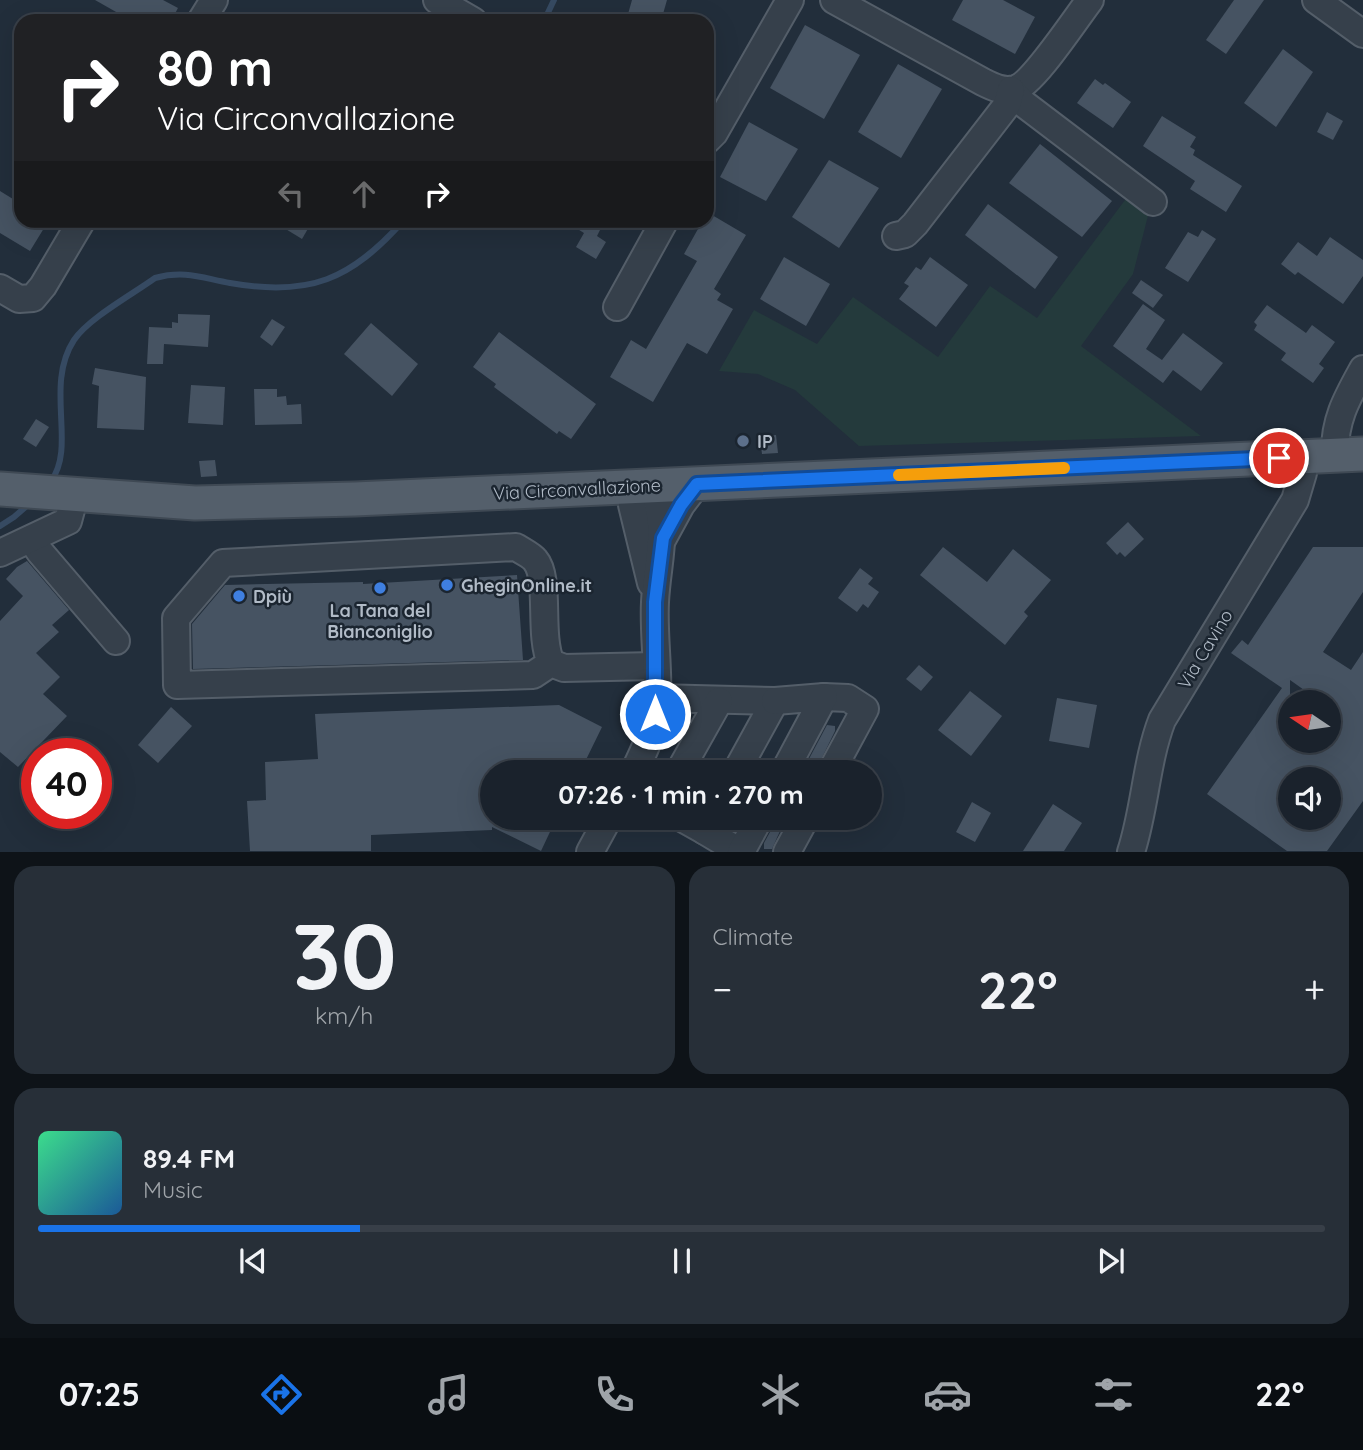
<!DOCTYPE html>
<html lang="en">
<head>
<meta charset="utf-8">
<style>
	:root { --surface:#1a222c; --page:#272f38; --text:#f1f3f6; --muted:#9fa4a9; --line:#383f48; --accent:#1a73e8 }
	body { margin:0; font-family:Quicksand,sans-serif; background:var(--page); color:var(--text); height:100vh; display:flex; flex-direction:column; font-size:26px; white-space:nowrap }
	* { box-sizing:border-box; margin:0 }
	p { font-size:23px; color:var(--muted) }
	.icon { flex:none; width:38px; height:38px; fill:none; stroke:currentColor; stroke-width:2; stroke-linecap:round; stroke-linejoin:round }
	.map { position:relative; height:852px; overflow:hidden }
	.sheet { display:flex; flex-direction:column; gap:14px; padding:14px; background:#0e1318; flex:1 }
	.sheet>* { flex:none }
	.guide { position:absolute; left:14px; top:14px; width:700px; height:214px; border-radius:21px; box-shadow:0 7px 28px #0002,0 0 0 2px var(--line); background:#202124; color:#fff; overflow:hidden }
	.needle { width:46px; rotate:283deg }
	.tools { position:absolute; left:1278px; top:690px; display:grid; gap:14px }
	.tools a { display:grid; place-items:center; width:63px; height:63px; border-radius:50%; background:var(--surface); box-shadow:0 7px 28px #0002,0 0 0 2px var(--line); font-size:35px }
	.speed { position:absolute; left:21px; top:738px; display:flex; gap:14px; font-size:35px; font-weight:700; text-align:center }
	.speed>* { display:grid; place-content:center; width:91px; height:91px; border-radius:50%; background:var(--surface); box-shadow:0 7px 28px #0002,0 0 0 2px var(--line); line-height:1 }
	.speed .limit { border:10px solid #d22; background:#fff; color:#111 }
	.pin { position:absolute; display:grid; place-items:center; width:60px; height:60px; color:#fff; margin:-30px; border:4px solid #fff; border-radius:50%; box-shadow:0 2px 7px #0007 }
	.me { position:absolute; width:77px; margin:-38px; rotate:0deg; stroke-linejoin:round; filter:drop-shadow(0 0 5px #0008) }
	.turn { display:flex; align-items:center; gap:24px; height:147px; padding:0 28px; font-size:32px }
	.turn .icon { width:91px; height:91px; stroke-width:2.5 }
	.turn b { display:block; font-size:49px; line-height:60px }
	.lanes { display:flex; align-items:center; height:66px; padding:0 28px; background:#0003; justify-content:center; gap:35px; direction:ltr }
	.lanes .off { opacity:.35 }
	.big { font-size:52px; font-weight:800; line-height:1.1 }
	.sheet .tile { flex:1; display:flex; flex-direction:column; justify-content:center; gap:10px; min-width:0; padding:0 24px; border-radius:21px; background:var(--page) }
	.sheet .dial { align-items:center; gap:0 }
	.dial b { font-size:91px; line-height:1 }
	.song { display:flex; align-items:center; gap:21px }
	.cover { width:84px; height:84px; border-radius:10px; background:linear-gradient(135deg,hsl(150 70% 55%),hsl(210 70% 35%)) }
	.played { height:7px; border-radius:4px; background:linear-gradient(90deg,var(--accent) 25%,var(--line) 25%) }
	.keys { display:flex; justify-content:space-around; direction:ltr }
	.heat { display:flex; justify-content:space-between; align-items:center; font-size:38px; direction:ltr }
	.sheet .tiles { flex:1; display:grid; gap:14px; grid-template-columns:1fr 1fr }
	.tile:last-child { grid-column:span 2 }
	.trip { position:absolute; left:480px; top:760px; width:402px; height:70px; border-radius:35px; background:var(--surface); box-shadow:0 7px 28px #0002,0 0 0 2px var(--line); font-weight:800; line-height:70px; text-align:center }
	.tab-bar { display:flex; height:112px; justify-content:space-around; align-items:center; background:#0a0e12; color:var(--muted) }
	.tab-bar .icon { width:49px; height:49px }
	.tab-bar .on { color:var(--accent) }
	.tab-bar b { font-size:32px; color:var(--text) }
	.map>svg:first-child { display:block }
	.green { fill:#243a3c }
	.lines { fill:none; stroke-linecap:round; stroke-linejoin:round }
	.stream { stroke:#364a62; stroke-width:6 }
	.building { fill:#465362; fill-rule:evenodd }
	.minor-casing { stroke:#545e69; stroke-width:30 }
	.major-casing { stroke:#3f4954; stroke-width:37 }
	.minor { stroke:#36404b; stroke-width:26 }
	.major { stroke:#545f6b; stroke-width:33 }
	.route-casing { stroke:#114b97; stroke-width:18 }
	.route { stroke:#1a73e8; stroke-width:12 }
	.slow { stroke:#f59e0b; stroke-width:12 }
	.service-dot { fill:#5c6f8a; stroke:#1b2530; stroke-width:2.5 }
	.shop-dot { fill:#3f7fe0; stroke:#1b2530; stroke-width:2.5 }
	.labels { text-anchor:middle; dominant-baseline:central; stroke-width:5; stroke-linejoin:round; paint-order:stroke }
	.poi-label { font-size:18px; font-weight:bold; fill:#b1bbc7; stroke:#1b2530; text-anchor:start }
	.street-label { font-size:18px; fill:#b1bbc7; stroke:#1b2530 }
</style>
</head>
<body>
<div class="map">
<svg width="1363" height="852" viewBox="0 0 1363 852">
	<rect width="100%" height="100%" fill="#222e3b"/>
	<polygon class="green" points="1128,196 1149,212 1133,274 1081,346 1201,436 859,446 795,390 758,374 719,371 754,310 817,344 853,297 938,357 990,286 1037,318"/>
	<g class="lines">
		<g class="stream">
			<polyline points="544,21 554,0"/>
			<path d="M51 481C77 446 44 386 74 340 89 318 133 294 155 278 185 270 202 278 230 283 309 297 351 280 404 220"/>
			<polyline points="0,526 14,517 29,504"/>
		</g>
	</g>
	<g class="building">
		<polygon points="95,0 163,0 178,8 171,21 132,21"/>
		<polygon points="632,0 667,0 661,21 626,21"/>
		<polygon points="963,0 1003,0 1035,17 1015,54 952,20"/>
		<polygon points="1234,0 1264,0 1226,54 1206,40"/>
		<polygon points="805,25 860,55 824,119 770,88"/>
		<polygon points="1283,49 1313,72 1276,127 1244,103"/>
		<polygon points="898,64 942,89 901,158 858,132"/>
		<polygon points="1095,79 1103,85 1105,83 1131,102 1113,128 1077,103"/>
		<polygon points="1327,112 1343,121 1333,140 1317,132"/>
		<polygon points="1162,116 1196,137 1190,147 1195,150 1193,155 1242,186 1226,212 1190,189 1195,181 1143,146"/>
		<polygon points="749,122 798,149 766,201 720,177"/>
		<polygon points="1040,144 1112,201 1082,237 1009,183"/>
		<polygon points="829,160 879,188 839,248 792,217"/>
		<polygon points="0,191 21,204 21,220 49,220 30,251 0,233"/>
		<polygon points="988,204 1058,257 1035,289 965,235"/>
		<polygon points="707,212 746,235 714,289 721,294 717,300 733,309 707,354 687,343 653,402 610,377 631,340 646,349 697,261 684,254 703,220 707,220"/>
		<polygon points="271,220 313,220 302,239"/>
		<polygon points="563,220 605,220 597,236 606,242 596,259 576,247 584,233"/>
		<polygon points="1202,230 1216,239 1188,282 1165,268 1188,232 1198,237"/>
		<polygon points="1330,237 1363,260 1363,276 1343,304 1298,272 1295,275 1281,264 1298,242 1317,256"/>
		<polygon points="784,257 830,284 806,326 760,299"/>
		<polygon points="930,257 968,285 936,327 899,299 909,286 904,283 916,267 921,270"/>
		<polygon points="1141,280 1163,295 1153,308 1132,293"/>
		<polygon points="1143,304 1165,320 1146,349 1162,360 1183,333 1223,363 1201,391 1173,370 1163,383 1113,346"/>
		<polygon points="1267,305 1306,333 1312,325 1335,342 1319,364 1324,368 1313,383 1281,360 1286,353 1254,330 1257,325 1254,322"/>
		<polygon points="178,314 210,315 208,347 164,344 163,364 147,364 149,327 172,328 172,322 178,323"/>
		<polygon points="272,319 285,327 272,346 260,337"/>
		<polygon points="371,323 418,364 392,396 344,354"/>
		<polygon points="499,332 596,404 571,439 559,431 557,434 494,387 496,384 473,367"/>
		<polygon points="95,368 146,377 144,430 97,428 99,386 92,384"/>
		<polygon points="191,385 225,387 223,425 188,423"/>
		<polygon points="254,389 277,389 277,397 286,396 287,405 301,404 302,424 255,425"/>
		<polygon points="36,419 49,427 36,447 23,439"/>
		<polygon points="776,435 778,453 762,454 760,437"/>
		<polygon points="215,460 217,476 201,477 199,461"/>
		<polygon points="1128,522 1144,539 1125,557 1120,552 1117,555 1106,543"/>
		<polygon points="943,547 987,582 1013,549 1051,580 1024,612 1028,616 1005,645 920,575"/>
		<path d="M1313 547H1363V592L1323 652 1351 670 1363 652V801L1327 851H1287L1207 794 1282 688 1231 653 1242 640 1248 645ZM1290 680 1321 702H1328V740H1290ZM1290 779H1328V817H1290Z"/>
		<polygon points="27,561 69,610 52,625 59,632 36,653 60,677 43,694 67,716 18,767 0,752 0,621 23,596 6,579 17,567"/>
		<polygon points="860,568 873,578 868,584 879,592 868,608 863,604 857,612 838,598"/>
		<polygon points="517,575 523,660 193,669 192,624 225,585 363,582 363,584"/>
		<polygon points="919,665 933,677 921,691 906,679"/>
		<polygon points="970,691 1002,716 971,756 938,730"/>
		<polygon points="1057,698 1097,705 1089,748 1049,741"/>
		<polygon points="559,705 602,727 580,772 492,772 492,817 557,817 541,851 492,827 492,830 371,835 371,851 250,851 247,801 266,800 265,762 318,759 315,714"/>
		<polygon points="171,707 192,726 158,763 138,745"/>
		<polygon points="827,725 835,726 835,731 815,772 802,772"/>
		<polygon points="972,802 991,813 975,842 956,832"/>
		<polygon points="1053,804 1082,823 1064,851 1023,851"/>
		<polygon points="780,831 772,849 764,849 764,843 770,832"/>
	</g>
	<g class="lines">
		<defs>
			<g id="minor">
				<polyline points="437,0 473,21"/>
				<path d="M834 0 983 82C993 87 1003 92 1015 89 1033 84 1076 18 1090 0"/>
				<polyline points="1316,0 1363,34"/>
				<polyline points="201,21 214,0"/>
				<polyline points="1011,90 1024,104 1153,202"/>
				<polyline points="707,140 714,133 790,0"/>
				<polyline points="896,236 905,234 915,224 1007,105 1011,90"/>
				<polyline points="0,288 19,299 33,298 43,286 82,220"/>
				<polyline points="617,307 665,220"/>
				<path d="M1335 455C1334 420 1347 398 1363 369"/>
				<polyline points="632,486 632,505 651,583"/>
				<polyline points="663,538 681,505 697,484"/>
				<polyline points="31,539 40,552 116,641"/>
				<polyline points="0,553 68,521 75,495"/>
				<path d="M551 663 533 675 177 685 176 618 223 563 516 547C522 551 531 555 535 560 551 579 538 634 551 663L564 668 655 666"/>
				<polyline points="824,697 848,698 865,709 831,772"/>
				<polyline points="656,698 775,701 736,772"/>
				<polyline points="775,701 824,697 784,772"/>
				<path d="M634 772C643 753 651 737 655 716 661 680 653 640 655 602 657 560 670 527 652 486"/>
				<polyline points="679,772 719,701"/>
				<polyline points="680,817 705,831 712,817"/>
				<polyline points="705,831 740,852"/>
				<polyline points="590,852 609,817"/>
				<polyline points="741,852 760,817"/>
				<polyline points="787,852 806,817"/>
				<path d="M1131 852C1145 809 1146 762 1162 720L1295 500 1303 473V457"/>
			</g>
			<polyline id="major" points="0,489 195,503 355,499 1363,454"/>
		</defs>
		<use href="#minor" class="minor-casing"/>
		<use href="#major" class="major-casing"/>
		<use href="#minor" class="minor"/>
		<use href="#major" class="major"/>
	</g>
	<g class="lines">
		<defs>
			<polyline id="route" points="655,714 655,602 663,538 681,505 697,484 1279,458"/>
		</defs>
		<use href="#route" class="route-casing"/>
		<use href="#route" class="route"/>
		<polyline class="slow" points="899,475 1064,468"/>
	</g>
	<circle class="service-dot" cx="743" cy="441" r="7"/>
	<g class="shop-dot">
		<circle cx="447" cy="585" r="7"/>
		<circle cx="380" cy="588" r="7"/>
		<circle cx="239" cy="596" r="7"/>
	</g>
	<g class="labels">
		<g class="poi-label">
			<text x="757" y="441">IP</text>
			<text x="461" y="585">GheginOnline.it</text>
			<text x="253" y="596">Dpiù</text>
			<text x="380" y="610" text-anchor="middle">La Tana del<tspan x="380" dy="21">Bianconiglio</tspan></text>
		</g>
		<g class="street-label">
			<text transform="translate(577 489) rotate(-3)">Via Circonvallazione</text>
			<text transform="translate(1205 649) rotate(-59)">Via Cavino</text>
		</g>
	</g>
</svg>
<div class="tools">
<a><svg class="needle" viewBox="-14 -14 28 28"><path d="M0-13l5 13h-10z" fill="#e53935"/><path d="M0 13l5-13h-10z" fill="#9fa4a9"/></svg></a>
<a><svg class="icon" aria-label="sound" viewBox="0 0 24 24"><path d="M4 9h4l5-4v14l-5-4H4zM17 9q2 3 0 6"/></svg></a>
</div>
<div class="speed"><div class="limit">40</div></div>
<div class="pin" style="left:1279px;top:458px;background:#d93025"><svg class="icon" aria-label="arrive" viewBox="0 0 24 24"><path d="M6 21V4h12l-3 4 3 4H6"/></svg></div>
<svg class="me" style="left:655px;top:714px" viewBox="-20 -20 40 40"><circle r="17" fill="#1a73e8" stroke="#fff" stroke-width="3"/><path d="M0-11L8 9 0 5-8 9z" fill="#fff"/></svg>
<div class="trip">07:26 · 1 min · 270 m</div>
<div class="guide">
<div class="turn"><svg class="icon" aria-label="right" viewBox="0 0 24 24"><path d="M7 20v-9h11M14 6l5 5-5 5"/></svg><div><b>80 m</b>Via Circonvallazione</div></div>
<div class="lanes"><svg class="icon off" aria-label="left" viewBox="0 0 24 24"><path d="M17 20v-9H6M10 6l-5 5 5 5"/></svg><svg class="icon off" aria-label="ahead" viewBox="0 0 24 24"><path d="M12 20V5M6 11l6-6 6 6"/></svg><svg class="icon" aria-label="right" viewBox="0 0 24 24"><path d="M7 20v-9h11M14 6l5 5-5 5"/></svg></div>
</div>
</div>
<section class="sheet">
<div class="tiles">
<div class="tile dial"><b>30</b><p>km/h</p></div>
<div class="tile"><p>Climate</p>
<div class="heat"><a>−</a><b class="big">22°</b><a>+</a></div>
</div>
<div class="tile">
<div class="song"><i class="cover"></i><div><b>89.4 FM</b><p>Music</p></div></div>
<div class="played"></div>
<div class="keys"><svg class="icon" aria-label="previous" viewBox="0 0 24 24"><path d="M18 5L8 12l10 7zM5 5v14"/></svg><svg class="icon" aria-label="pause" viewBox="0 0 24 24"><path d="M8 5v14M16 5v14"/></svg><svg class="icon" aria-label="next" viewBox="0 0 24 24"><path d="M6 5l10 7-10 7zM19 5v14"/></svg></div>
</div>
</div>
</section>
<nav class="tab-bar">
<b>07:25</b>
<svg class="icon on" aria-label="directions" viewBox="0 0 24 24"><path d="M12 3l9 9-9 9-9-9zM9 14v-3h6M13 9l2 2-2 2"/></svg>
<svg class="icon" aria-label="music" viewBox="0 0 24 24"><path d="M9 18V5l10-2v13"/><circle cx="6" cy="18" r="3"/><circle cx="16" cy="16" r="3"/></svg>
<svg class="icon" aria-label="phone" viewBox="0 0 24 24"><path d="M5 4h4l2 5-3 2q2 4 5 5l2-3 5 2v4C11 20 4 13 5 4z"/></svg>
<svg class="icon" aria-label="climate" viewBox="0 0 24 24"><path d="M12 3v18M4 7l16 10M4 17L20 7"/></svg>
<svg class="icon" aria-label="car" viewBox="0 0 24 24"><path d="M5 17H2v-5l4-1 3-4h7l3 4 3 1v5h-3M9 17h6M6 11h13"/><circle cx="7" cy="17" r="2"/><circle cx="17" cy="17" r="2"/></svg>
<svg class="icon" aria-label="filters" viewBox="0 0 24 24"><path d="M4 7h16M4 17h16"/><circle cx="9" cy="7" r="2"/><circle cx="15" cy="17" r="2"/></svg>
<b>22°</b>
</nav>
</body>
</html>
